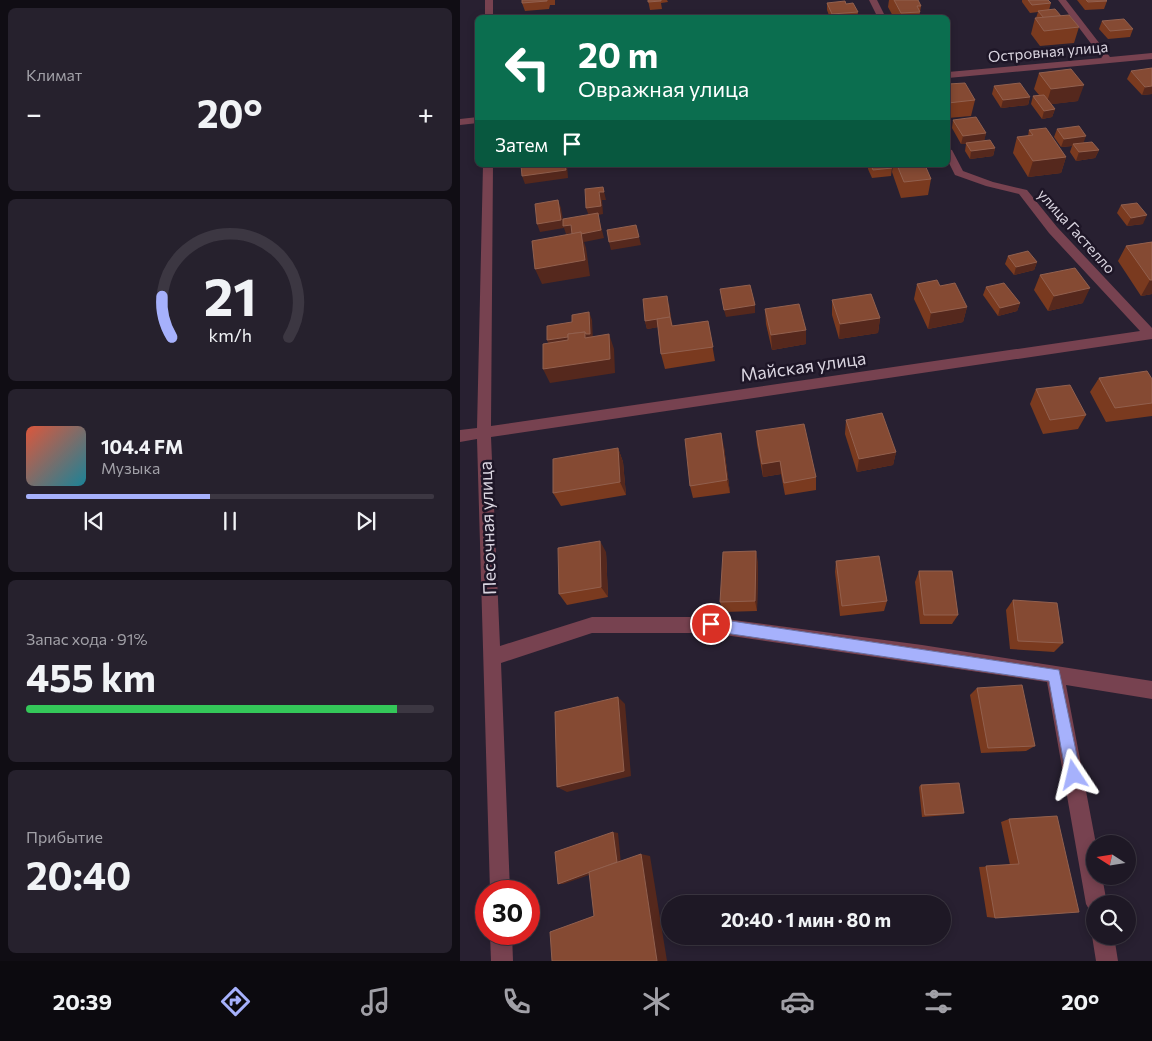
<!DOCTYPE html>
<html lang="ru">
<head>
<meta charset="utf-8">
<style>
	:root { --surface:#1e1825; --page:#26212d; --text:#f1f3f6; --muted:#a1a0a7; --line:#3c3742; --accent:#a6b1fc }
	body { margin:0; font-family:Commissioner,sans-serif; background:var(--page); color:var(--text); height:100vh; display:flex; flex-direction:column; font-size:19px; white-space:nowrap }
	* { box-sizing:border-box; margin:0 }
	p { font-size:16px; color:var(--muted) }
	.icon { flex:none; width:28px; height:28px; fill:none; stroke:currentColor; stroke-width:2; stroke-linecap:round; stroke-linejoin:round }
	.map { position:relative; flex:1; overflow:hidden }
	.drawer { display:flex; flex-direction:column; gap:8px; padding:8px; background:#100d14; width:460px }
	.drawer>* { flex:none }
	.guide { position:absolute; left:15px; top:15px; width:475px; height:152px; border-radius:8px; box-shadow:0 2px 8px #0003,0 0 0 1px var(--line); background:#0b6e4f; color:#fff; overflow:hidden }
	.needle { width:32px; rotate:282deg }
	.fabs { position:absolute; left:626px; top:835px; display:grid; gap:10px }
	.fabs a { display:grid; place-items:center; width:50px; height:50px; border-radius:50%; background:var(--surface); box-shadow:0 2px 8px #0003,0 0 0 1px var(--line); font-size:25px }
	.speed { position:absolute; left:15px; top:880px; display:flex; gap:10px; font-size:25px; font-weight:700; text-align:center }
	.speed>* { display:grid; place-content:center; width:65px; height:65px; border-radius:50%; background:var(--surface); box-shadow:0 2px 8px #0003,0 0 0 1px var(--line); line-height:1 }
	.speed .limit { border:8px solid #d22; background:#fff; color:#111 }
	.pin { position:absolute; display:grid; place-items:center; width:42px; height:42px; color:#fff; margin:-21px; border:2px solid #fff; border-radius:50%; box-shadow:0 1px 5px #0007 }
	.me { position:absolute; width:55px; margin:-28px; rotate:350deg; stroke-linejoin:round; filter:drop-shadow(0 0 4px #0008) }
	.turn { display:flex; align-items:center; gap:18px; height:105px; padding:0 20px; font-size:22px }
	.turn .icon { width:65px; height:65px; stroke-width:2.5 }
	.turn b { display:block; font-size:35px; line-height:42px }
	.then { display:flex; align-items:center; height:48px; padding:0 20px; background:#0003; gap:10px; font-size:19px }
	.big { font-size:38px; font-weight:700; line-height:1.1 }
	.drawer .widget { flex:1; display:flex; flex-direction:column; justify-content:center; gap:8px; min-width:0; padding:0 18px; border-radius:8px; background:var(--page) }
	.drawer .dial { align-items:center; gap:0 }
	.dial svg { height:130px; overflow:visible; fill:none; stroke:var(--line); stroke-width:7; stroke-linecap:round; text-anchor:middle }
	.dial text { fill:var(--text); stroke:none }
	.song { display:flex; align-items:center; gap:15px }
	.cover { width:60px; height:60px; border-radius:8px; background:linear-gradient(135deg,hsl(10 70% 55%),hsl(190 70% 35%)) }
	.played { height:5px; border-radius:2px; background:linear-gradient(90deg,var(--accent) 45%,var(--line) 45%) }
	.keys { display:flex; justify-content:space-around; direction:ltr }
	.heat { display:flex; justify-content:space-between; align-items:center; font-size:28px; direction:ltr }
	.charge { height:8px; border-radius:4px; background:linear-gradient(90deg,#34c759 91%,var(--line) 0) }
	.trip { position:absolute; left:201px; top:895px; width:290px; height:50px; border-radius:25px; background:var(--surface); box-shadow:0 2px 8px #0003,0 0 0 1px var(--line); font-weight:700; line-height:50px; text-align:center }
	.tabs { display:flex; height:80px; justify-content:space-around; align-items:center; background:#0c0a0f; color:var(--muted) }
	.tabs .icon { width:35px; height:35px }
	.tabs .active { color:var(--accent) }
	.tabs b { font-size:22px; color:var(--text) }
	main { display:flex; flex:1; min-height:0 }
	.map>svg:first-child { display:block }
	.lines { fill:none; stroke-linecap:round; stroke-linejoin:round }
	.minor { fill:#774250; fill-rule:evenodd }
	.wall { fill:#7a3a1f }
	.shaded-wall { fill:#55281d }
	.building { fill:#854a33; stroke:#92604e }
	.route { fill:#a6b1fc; stroke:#6c73a4 }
	.labels { text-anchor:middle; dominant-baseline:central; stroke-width:5; stroke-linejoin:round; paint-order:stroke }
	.far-street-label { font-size:15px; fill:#dad5e0; stroke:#1e1627 }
	.street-label { font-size:18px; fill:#dad5e0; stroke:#1e1627 }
</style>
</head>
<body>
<main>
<section class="drawer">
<div class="widget"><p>Климат</p>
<div class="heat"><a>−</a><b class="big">20°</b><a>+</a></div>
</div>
<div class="widget dial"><svg viewBox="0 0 100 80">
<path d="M14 69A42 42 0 1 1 86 69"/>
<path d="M14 69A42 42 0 0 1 8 44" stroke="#a6b1fc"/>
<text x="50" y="56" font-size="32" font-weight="700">21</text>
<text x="50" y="72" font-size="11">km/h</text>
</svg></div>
<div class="widget">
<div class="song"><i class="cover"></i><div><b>104.4 FM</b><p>Музыка</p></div></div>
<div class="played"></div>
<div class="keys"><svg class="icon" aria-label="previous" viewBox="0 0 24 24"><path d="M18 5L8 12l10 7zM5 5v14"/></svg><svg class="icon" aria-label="pause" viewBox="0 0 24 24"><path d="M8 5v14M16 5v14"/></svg><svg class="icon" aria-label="next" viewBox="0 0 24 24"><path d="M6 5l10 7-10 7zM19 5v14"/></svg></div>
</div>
<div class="widget"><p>Запас хода · 91%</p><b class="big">455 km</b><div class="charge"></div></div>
<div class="widget"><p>Прибытие</p><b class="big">20:40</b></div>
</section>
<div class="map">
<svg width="692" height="961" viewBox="0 0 692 961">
	<rect width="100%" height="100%" fill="#282031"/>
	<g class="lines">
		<g class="minor">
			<rect x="25" y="0" width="8" height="18"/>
			<polygon points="409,0 417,0 426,18 418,18"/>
			<polygon points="598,0 606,0 650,57 692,53 692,59 488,78 488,72 642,58"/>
			<polygon points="18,117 18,123 0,125 0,119"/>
			<polygon points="488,149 492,150 503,171 533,182 567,190 597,227 692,328 692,339 31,437 40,646 132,617 251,617 462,645 692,681 692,699 606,685 636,844 635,876 642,876 647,904 635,904 635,914 630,911 626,904 587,682 251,633 132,633 41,663 50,891 30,891 17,439 0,442 0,430 17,428 23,165 33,165 31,426 680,331 589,233 559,194 526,186 495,175 488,161"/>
			<polygon points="635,929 635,936 654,936 658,961 636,961 632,936"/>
			<polygon points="30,934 52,934 53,961 31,961"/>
		</g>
	</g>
	<g class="wall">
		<polygon points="62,0 95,0 95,5 90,5 89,9 65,11 62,3"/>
		<polygon points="188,0 207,0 208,2 201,3 202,9 190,10"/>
		<polygon points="429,0 458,0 461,6 459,18 434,18 428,7"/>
		<polygon points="562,0 588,0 591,3 589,10 601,16 619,27 614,43 580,46 571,34 575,18 576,18 578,12 570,13 562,2"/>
		<polygon points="617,0 646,0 647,1 644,9 625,10"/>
		<polygon points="367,3 386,4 398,12 397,18 370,18 367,10"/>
		<polygon points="642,21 673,29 670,37 648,39 639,29"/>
		<polygon points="671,71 692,94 682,95 667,79"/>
		<polygon points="579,73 618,101 591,104 595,109 592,117 582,119 571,104 573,96 579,95 574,89"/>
		<polygon points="488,84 515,100 511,116 488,118"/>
		<polygon points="534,86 570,97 568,105 541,108 532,94"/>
		<polygon points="493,120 526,133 524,140 535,148 533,156 510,159 505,151 506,144 501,144 492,128"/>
		<polygon points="597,129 639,150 635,158 616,161 610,152 612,146 601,147 594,137"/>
		<polygon points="569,130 606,157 601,173 568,177 553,153 557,137 568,136"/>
		<polygon points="408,165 430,165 432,168 431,176 412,178 408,169"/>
		<polygon points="433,165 465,165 471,179 468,195 441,198 432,172"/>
		<polygon points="661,205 683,224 667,226 657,213"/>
		<polygon points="692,242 692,294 681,296 658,261 666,246"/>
		<polygon points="548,256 577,262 574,270 554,275 545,264"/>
		<polygon points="580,275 623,303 588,311 574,290"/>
		<polygon points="457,284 480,286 507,307 503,322 468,329 454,299"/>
		<polygon points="526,287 560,303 557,311 538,316 523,295"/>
		<polygon points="372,300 420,318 418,333 379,339 372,315"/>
		<polygon points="209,304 212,326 248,321 255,361 205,369 201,354 198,327 187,329 185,321"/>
		<polygon points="305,309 346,344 312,350 306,324"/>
		<polygon points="639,378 692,379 692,416 646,422 630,392"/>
		<polygon points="576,389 626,415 618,429 583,434 570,404"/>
		<polygon points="386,420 436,452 433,465 397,472 385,434"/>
		<polygon points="296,431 356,477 356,490 325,495 321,474 303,477 297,444"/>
		<polygon points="264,447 270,493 233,498 230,486"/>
		<polygon points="158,448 163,462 166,495 101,506 93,493"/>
		<polygon points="146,552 148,597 107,605 99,594"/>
		<polygon points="376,561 427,601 424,611 380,616 375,572"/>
		<polygon points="298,562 297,611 263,612 260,602"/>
		<polygon points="459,571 498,615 492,624 460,624 455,582"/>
		<polygon points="553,600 603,643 594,652 550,649 546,610"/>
		<polygon points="517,688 575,746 566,751 521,753 510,695"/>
		<polygon points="461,785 504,813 500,814 462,817 459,787"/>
		<polygon points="597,816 535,918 527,917 519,867 550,865 541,822 549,819"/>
	</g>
	<g class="shaded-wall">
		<polygon points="624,85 618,101 586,105 591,89"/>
		<polygon points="692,86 692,94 682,95 685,87"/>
		<polygon points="570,97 568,105 541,108 543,100"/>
		<polygon points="595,109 592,117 582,119 584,111"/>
		<polygon points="526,133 524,142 506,143 506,144 501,144 503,136"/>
		<polygon points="626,136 623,144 613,144 612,146 601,147 604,139"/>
		<polygon points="535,148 533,156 510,159 511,151"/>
		<polygon points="639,150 635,158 616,161 619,152"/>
		<polygon points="606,157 601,173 568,177 573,161"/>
		<polygon points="105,165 107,165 108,178 65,184 62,176"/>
		<polygon points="143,187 146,200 142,200 143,214 138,215 144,238 124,242 126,248 130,276 82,284 75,269 115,243 129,216 126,208"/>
		<polygon points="98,200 101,208 104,226 111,225 114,233 106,234 104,228 80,232 77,224"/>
		<polygon points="687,215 683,224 667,226 671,218"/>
		<polygon points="179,237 181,245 151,250 149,242"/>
		<polygon points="577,262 574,270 554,275 556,267"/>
		<polygon points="690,280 692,280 692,294 681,296"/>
		<polygon points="630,288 623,303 588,311 594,296"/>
		<polygon points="207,296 214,332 211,325 187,329 185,321"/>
		<polygon points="560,303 557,311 538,316 540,308"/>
		<polygon points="295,305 295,313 266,317 264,310"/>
		<polygon points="507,307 503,322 468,329 471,313"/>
		<polygon points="129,312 132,320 133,341 90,348 87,340"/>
		<polygon points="420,318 418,333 379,339 380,324"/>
		<polygon points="346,330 346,344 312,350 311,335"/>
		<polygon points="149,334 154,349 155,373 90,383 83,369"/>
		<polygon points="261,433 264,447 270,493 267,480"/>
		<polygon points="158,448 163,462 166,495 160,482"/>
		<polygon points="436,452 433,465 397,472 399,459"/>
		<polygon points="320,461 321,474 303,477 302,464"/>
		<polygon points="140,541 146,552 148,597 141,587"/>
		<polygon points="296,551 298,562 297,611 295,601"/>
		<polygon points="158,697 165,704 171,776 107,792 97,787"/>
		<polygon points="153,832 158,833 161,864 103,884 98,884"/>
		<polygon points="181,854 190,856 207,961 197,961"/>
	</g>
	<g class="building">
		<polygon points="62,0 87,0 87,1 62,3"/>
		<polygon points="188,0 201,0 201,1 188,2"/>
		<polygon points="434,0 458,0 461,6 457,6 460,12 441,13"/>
		<polygon points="568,0 588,0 591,3 572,5"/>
		<polygon points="626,0 646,0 647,1 628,2"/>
		<polygon points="385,1 386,4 393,3 398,12 372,14 367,3"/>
		<polygon points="595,9 601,16 584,18 578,11"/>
		<polygon points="609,15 619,27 584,31 575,18"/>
		<polygon points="664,19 673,29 650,31 642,21"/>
		<polygon points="692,68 692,86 685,87 671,71"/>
		<polygon points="611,69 624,85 591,89 579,73"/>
		<polygon points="505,83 515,100 488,103 488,84"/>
		<polygon points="560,83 570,97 543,100 534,86"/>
		<polygon points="584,95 595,109 584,111 573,96"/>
		<polygon points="516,117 526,133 503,136 493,120"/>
		<polygon points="619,126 626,136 604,139 597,129"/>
		<polygon points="586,128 606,157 573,161 557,137 573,135 569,130"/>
		<polygon points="530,140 535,148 511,151 506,143"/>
		<polygon points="632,142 639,150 619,152 613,144"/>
		<polygon points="61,165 105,165 106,170 62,176"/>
		<polygon points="411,165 430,165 432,168 413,170"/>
		<polygon points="437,165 465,165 471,179 444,182"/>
		<polygon points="143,187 144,192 139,192 141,206 126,208 125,189"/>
		<polygon points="98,200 101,220 77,224 75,204"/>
		<polygon points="677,203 687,215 671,218 661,205"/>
		<polygon points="138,213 141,230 121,234 121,232 112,234 111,225 103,226 103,219"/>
		<polygon points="176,225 179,237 149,242 147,230"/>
		<polygon points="121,232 125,260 75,269 72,241"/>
		<polygon points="692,242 692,280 690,280 666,246"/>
		<polygon points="568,251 577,262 556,267 548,256"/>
		<polygon points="615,268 630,288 594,296 580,275"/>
		<polygon points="477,280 480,286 495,283 507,307 471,313 457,284"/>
		<polygon points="544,283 560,303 540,308 526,287"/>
		<polygon points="290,285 295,305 264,310 260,289"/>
		<polygon points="411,294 420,318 380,324 372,300"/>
		<polygon points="207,296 210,317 185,321 183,299"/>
		<polygon points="339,304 346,330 311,335 305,309"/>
		<polygon points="129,312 130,334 126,334 125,332 108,334 108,337 87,340 87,326 112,322 112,315"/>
		<polygon points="210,317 212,326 248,321 253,347 201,354 197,319"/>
		<polygon points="125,332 125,338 149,334 150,359 83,369 83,344 108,340 108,334"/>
		<polygon points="687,371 692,379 692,403 655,408 639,378"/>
		<polygon points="610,385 626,415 590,420 576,389"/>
		<polygon points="422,413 436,452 399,459 386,420"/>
		<polygon points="344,424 356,477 324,483 320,461 302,464 296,431"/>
		<polygon points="261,433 267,480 230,486 225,439"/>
		<polygon points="158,448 160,482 93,493 93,459"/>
		<polygon points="140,541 141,587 99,594 98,548"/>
		<polygon points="296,551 295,601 260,602 263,552"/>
		<polygon points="419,556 427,601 382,606 376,561"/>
		<polygon points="459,571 492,571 498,615 464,615"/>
		<polygon points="553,600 597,603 603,643 558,641"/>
		<polygon points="562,685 575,746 528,748 517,688"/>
		<polygon points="158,697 164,771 97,787 95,712"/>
		<polygon points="499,783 504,813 465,815 461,785"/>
		<polygon points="597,816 619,912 535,918 526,866 559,864 549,819"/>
		<polygon points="153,832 157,862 98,884 95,852"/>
		<polygon points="181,854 197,961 92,961 90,932 134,916 129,872"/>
	</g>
	<polygon class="route" points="251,618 599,670 621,775 619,780 614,782 608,780 606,775 589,681 251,631 246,629 244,624 246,620"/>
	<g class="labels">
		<g class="far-street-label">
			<text transform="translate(588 51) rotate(-5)">Островная улица</text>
			<text transform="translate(617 231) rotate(48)">улица Гастелло</text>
		</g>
		<g class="street-label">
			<text transform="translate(343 366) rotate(-8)">Майская улица</text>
			<text transform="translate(27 528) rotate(-92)">Песочная улица</text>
		</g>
	</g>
</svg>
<div class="fabs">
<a><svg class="needle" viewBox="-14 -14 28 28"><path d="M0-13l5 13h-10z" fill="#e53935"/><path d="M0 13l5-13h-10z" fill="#a1a0a7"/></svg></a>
<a><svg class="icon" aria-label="search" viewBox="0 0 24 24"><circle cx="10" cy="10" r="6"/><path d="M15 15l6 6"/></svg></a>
</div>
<div class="speed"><div class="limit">30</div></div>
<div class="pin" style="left:251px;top:624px;background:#d93025"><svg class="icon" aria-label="arrive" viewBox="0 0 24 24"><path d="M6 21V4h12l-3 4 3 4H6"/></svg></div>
<svg class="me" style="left:614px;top:775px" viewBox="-20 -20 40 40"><path d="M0-17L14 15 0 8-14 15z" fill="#a6b1fc" stroke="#fff" stroke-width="4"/></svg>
<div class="trip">20:40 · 1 мин · 80 m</div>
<div class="guide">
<div class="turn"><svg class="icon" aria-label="left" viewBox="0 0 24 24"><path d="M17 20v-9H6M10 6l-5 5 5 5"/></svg><div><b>20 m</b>Овражная улица</div></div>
<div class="then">Затем<svg class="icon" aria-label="arrive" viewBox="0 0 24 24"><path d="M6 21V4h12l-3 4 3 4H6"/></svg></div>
</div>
</div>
</main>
<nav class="tabs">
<b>20:39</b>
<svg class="icon active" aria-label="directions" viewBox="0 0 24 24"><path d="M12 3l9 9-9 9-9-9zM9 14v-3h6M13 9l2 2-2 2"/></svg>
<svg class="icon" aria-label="music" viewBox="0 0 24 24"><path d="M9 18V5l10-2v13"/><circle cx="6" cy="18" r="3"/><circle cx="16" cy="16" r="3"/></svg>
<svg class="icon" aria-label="phone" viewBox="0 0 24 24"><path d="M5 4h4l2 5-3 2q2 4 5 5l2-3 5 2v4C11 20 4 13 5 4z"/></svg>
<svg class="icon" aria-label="climate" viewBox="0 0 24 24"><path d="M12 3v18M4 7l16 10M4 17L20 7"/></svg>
<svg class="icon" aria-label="car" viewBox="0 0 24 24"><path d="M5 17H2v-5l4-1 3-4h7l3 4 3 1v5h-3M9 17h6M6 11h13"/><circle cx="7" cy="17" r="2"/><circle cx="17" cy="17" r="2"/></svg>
<svg class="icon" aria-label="filters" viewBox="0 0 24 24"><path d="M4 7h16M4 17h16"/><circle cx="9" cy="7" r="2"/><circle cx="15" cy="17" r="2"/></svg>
<b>20°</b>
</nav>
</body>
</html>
